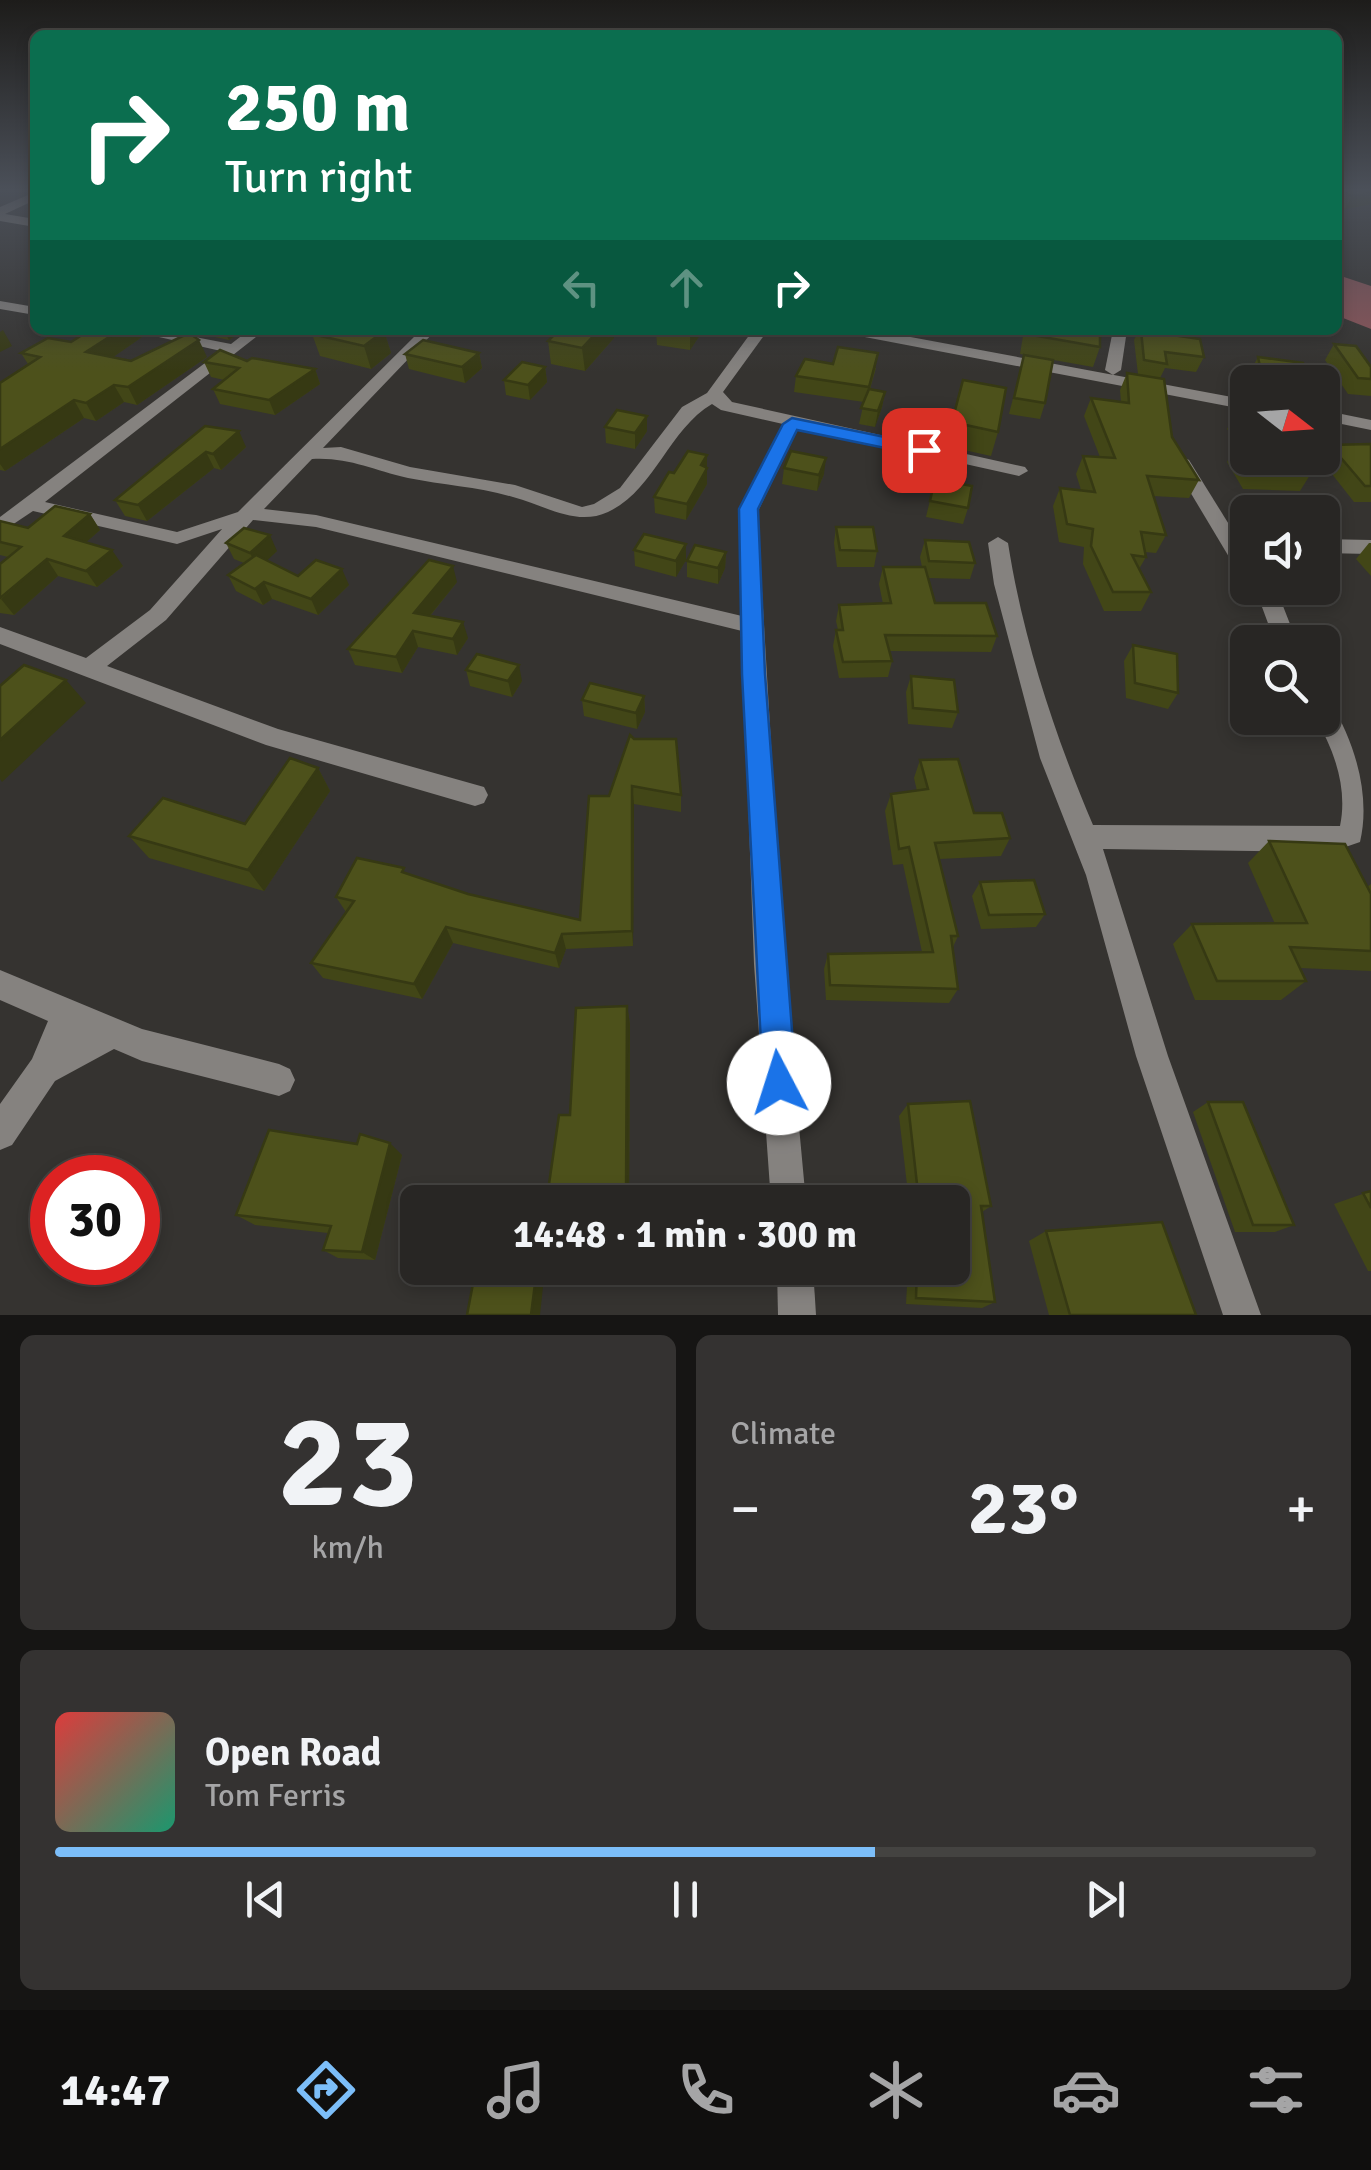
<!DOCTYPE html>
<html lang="en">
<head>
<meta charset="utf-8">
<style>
	:root { --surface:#282624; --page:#343231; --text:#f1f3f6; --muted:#a5a5a6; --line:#444341; --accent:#7cbef9 }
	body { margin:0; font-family:Signika,sans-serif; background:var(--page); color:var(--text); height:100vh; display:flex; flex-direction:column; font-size:38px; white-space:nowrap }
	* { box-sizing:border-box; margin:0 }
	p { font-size:32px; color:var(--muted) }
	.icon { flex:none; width:55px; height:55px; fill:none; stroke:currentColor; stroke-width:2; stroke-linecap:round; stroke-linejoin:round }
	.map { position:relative; height:1315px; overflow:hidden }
	.details { display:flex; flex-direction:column; gap:20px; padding:20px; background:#161514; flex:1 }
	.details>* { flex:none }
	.hud { position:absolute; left:30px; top:30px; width:1312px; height:305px; border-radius:15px; box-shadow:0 5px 15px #0003,0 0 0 2px var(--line); background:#0b6e4f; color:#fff; overflow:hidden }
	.needle { width:65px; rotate:107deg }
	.controls { position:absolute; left:1230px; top:365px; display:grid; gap:20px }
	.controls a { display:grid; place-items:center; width:110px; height:110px; border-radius:15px; background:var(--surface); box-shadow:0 5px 15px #0003,0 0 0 2px var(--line); font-size:50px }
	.speed { position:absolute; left:30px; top:1155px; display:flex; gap:20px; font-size:50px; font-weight:700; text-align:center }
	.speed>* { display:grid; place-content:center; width:130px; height:130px; border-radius:50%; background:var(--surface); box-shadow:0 5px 15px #0003,0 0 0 2px var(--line); line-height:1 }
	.speed .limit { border:15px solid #d22; background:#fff; color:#111 }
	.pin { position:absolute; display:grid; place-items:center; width:85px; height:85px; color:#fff; margin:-42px; border-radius:20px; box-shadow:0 5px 15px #0006 }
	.me { position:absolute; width:110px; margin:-55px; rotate:355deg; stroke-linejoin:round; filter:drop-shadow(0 0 8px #0008) }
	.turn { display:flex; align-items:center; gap:35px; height:210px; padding:0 30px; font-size:45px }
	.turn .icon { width:130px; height:130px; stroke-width:2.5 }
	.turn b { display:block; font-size:70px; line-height:85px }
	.lanes { display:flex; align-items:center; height:95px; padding:0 30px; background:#0003; justify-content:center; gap:50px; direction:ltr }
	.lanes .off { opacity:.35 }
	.big { font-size:75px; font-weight:800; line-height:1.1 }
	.details .tile { flex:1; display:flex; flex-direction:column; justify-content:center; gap:15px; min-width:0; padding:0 35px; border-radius:15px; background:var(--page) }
	.details .dial { align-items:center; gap:0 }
	.dial b { font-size:130px; line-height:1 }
	.song { display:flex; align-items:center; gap:30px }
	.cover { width:120px; height:120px; border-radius:15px; background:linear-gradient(135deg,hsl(0 70% 55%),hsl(160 70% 35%)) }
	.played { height:10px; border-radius:5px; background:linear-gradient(90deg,var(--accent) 65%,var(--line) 65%) }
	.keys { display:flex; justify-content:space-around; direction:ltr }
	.heat { display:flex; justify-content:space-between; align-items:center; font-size:55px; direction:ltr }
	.details .tiles { flex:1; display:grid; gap:20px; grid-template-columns:1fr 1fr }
	.tile:last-child { grid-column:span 2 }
	.trip { position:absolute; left:400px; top:1185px; width:570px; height:100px; border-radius:15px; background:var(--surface); box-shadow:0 5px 15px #0003,0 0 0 2px var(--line); font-weight:800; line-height:100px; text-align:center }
	.tab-bar { display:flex; height:160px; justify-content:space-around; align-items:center; background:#100f0e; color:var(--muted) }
	.tab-bar .icon { width:70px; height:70px }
	.tab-bar .active { color:var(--accent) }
	.tab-bar b { font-size:45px; color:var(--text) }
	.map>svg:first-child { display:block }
	.forest { fill:#8e5559 }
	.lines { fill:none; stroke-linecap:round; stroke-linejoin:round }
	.minor { fill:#85827f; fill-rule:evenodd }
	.wall { fill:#424617 }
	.shaded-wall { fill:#363913 }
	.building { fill:#4d511b; stroke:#363913; stroke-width:2.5 }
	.route { fill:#1a73e8; stroke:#114b97; stroke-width:2.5 }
</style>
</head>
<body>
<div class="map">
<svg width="1371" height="1315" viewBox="0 0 1371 1315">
	<rect width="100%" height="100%" fill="#353330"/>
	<polygon class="forest" points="1338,275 1371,286 1371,329 1338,316"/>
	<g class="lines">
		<g class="minor">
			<polygon points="35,192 35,200 5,214 35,219 35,227 0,221 0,207"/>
			<polygon points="0,301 35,307 35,315 0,309"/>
			<path d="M128 330H159L231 344 249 330H265L45 502 177 532 238 512 421 330H436L323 448 341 447 410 467 515 485 582 507 594 504 620 488 682 407 707 393 753 330H768L723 392 732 402 1025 467 1028 471 1019 476 799 427 759 509 758 523 784 964 806 1202H771L754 964 742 631 316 527 253 520 166 620 107 666 278 729 484 787 488 795 484 803 475 806 266 745 0 644V627L86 658 150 610 222 529 177 544 33 511 0 533V517L221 351ZM712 404 721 410 783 424 739 509 742 616 316 515 264 509 312 459C349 457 372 470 408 478 443 485 479 487 513 497 544 505 576 527 608 512 655 490 668 430 712 404Z"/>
			<polygon points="842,330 873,330 1248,400 1248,410 849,334"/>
			<polygon points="1113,330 1127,330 1121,370 1113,375 1105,370"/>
			<polygon points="1322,410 1371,420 1371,430 1322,420"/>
			<polygon points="1180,455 1189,460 1248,555 1248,579 1241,577 1171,460"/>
			<path d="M998 537 1008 543C1023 639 1055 736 1093 825L1340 826C1348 788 1334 749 1315 718H1322V700L1330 702C1355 742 1371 796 1360 842L1331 852 1103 849 1168 1056 1261 1315H1223L1136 1056 1086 875 1040 758 994 584 988 543Z"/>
			<polygon points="1322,539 1371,540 1371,554 1322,553"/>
			<polygon points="1250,588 1271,588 1283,606 1297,642 1275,642 1262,607"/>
			<polygon points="0,970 142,1029 279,1064 290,1069 295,1080 290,1091 279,1096 142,1061 114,1049 55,1081 12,1145 0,1150 0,1104 32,1059 48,1021 0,1000"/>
			<polygon points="777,1268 813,1268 816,1315 778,1315"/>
		</g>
	</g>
	<g class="wall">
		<polygon points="1338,188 1371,188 1371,204 1345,209 1338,206"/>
		<polygon points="202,330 244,330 229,340 205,335"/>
		<polygon points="656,330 700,330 700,335 690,350 657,345"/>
		<polygon points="1024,330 1100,330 1100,347 1093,367 1020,354"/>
		<polygon points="1139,330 1163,330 1164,334 1204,357 1196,372 1165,368 1160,378 1172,437 1199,480 1189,498 1153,496 1166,535 1156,553 1145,552 1146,557 1139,569 1151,592 1141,611 1104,611 1083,564 1084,547 1059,542 1053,506 1060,488 1081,490 1076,474 1083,456 1100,457 1084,416 1091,398 1121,402 1120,390 1127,373 1138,374 1134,340"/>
		<polygon points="384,331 391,353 371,369 320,356 312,334"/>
		<polygon points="142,337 113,357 131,361 207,357 137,405 124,402 96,421 84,418 5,471 0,470 0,383 28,364 21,353 71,342"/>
		<polygon points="614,338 585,371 551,364 548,341"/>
		<polygon points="1334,344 1371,367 1371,396 1348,394 1325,360"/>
		<polygon points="479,353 482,368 465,383 409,369 405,354"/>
		<polygon points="1024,355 1045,403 1040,419 1009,414"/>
		<polygon points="1258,357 1309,382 1252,382 1250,372"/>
		<polygon points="204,362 315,369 320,384 275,415 220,404 213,389 224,380 211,377"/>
		<polygon points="833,364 876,368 870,389 885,392 882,407 875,427 859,424 864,402 794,392 796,376"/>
		<polygon points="545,367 547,382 530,400 506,395 504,380"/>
		<polygon points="963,380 998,432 991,456 946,446"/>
		<polygon points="1236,413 1248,413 1248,458 1308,458 1305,462 1301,462 1310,475 1300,491 1243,489 1227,462 1236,446 1241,446 1227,429"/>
		<polygon points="205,426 246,447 221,470 214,468 147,521 125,516 115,500"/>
		<polygon points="605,427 647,431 635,449 606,443"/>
		<polygon points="1371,444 1371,502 1354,502 1321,460 1330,445"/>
		<polygon points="707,455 707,484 686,520 655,513 654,497 674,473"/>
		<polygon points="784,468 824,474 817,491 782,484"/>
		<polygon points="935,479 968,508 963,524 926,517"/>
		<polygon points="90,514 100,530 86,542 123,566 97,587 58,576 14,615 0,613 0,564 8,557 0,555 0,521 28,528"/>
		<polygon points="836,527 877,551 874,567 837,567 834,543"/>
		<polygon points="925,540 975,563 970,579 928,578 935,603 997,636 991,652 890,651 892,661 888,677 839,678 833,646 836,630 838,630 836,621 839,605 883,604 879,584 883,567 922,567 920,557"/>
		<polygon points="226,543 277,551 267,560 298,576 349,585 318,615 272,599 263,605 236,591 228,575 244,563 234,559"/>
		<polygon points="1369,543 1371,543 1371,576 1356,559"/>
		<polygon points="634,550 686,560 676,577 635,566"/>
		<polygon points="726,552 725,568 718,584 687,577 687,561"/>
		<polygon points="457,582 430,616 468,638 457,655 418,647 402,673 355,665 348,649"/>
		<polygon points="1133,645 1178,693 1168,709 1126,698 1124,661"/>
		<polygon points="466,670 522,681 512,697 470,686"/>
		<polygon points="911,676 958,712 952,728 908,724 906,692"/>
		<polygon points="644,696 645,712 637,729 584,716 582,700"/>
		<polygon points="630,735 681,795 681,812 634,804 633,946 566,949 559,968 453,943 422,999 323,978 311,963 346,912 336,897 407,874 468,894 580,920 609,796"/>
		<polygon points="920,760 974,813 1010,838 1001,856 939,859 958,936 953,947 958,989 949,1003 826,1000 824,969 828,954 922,952 903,864 893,865 885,811 891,794 917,791 914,778"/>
		<polygon points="318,768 330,791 264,891 149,858 129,836 245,824"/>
		<polygon points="1269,841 1367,887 1371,884 1371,971 1300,968 1306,981 1281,1000 1195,1000 1173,944 1192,924 1275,924 1248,863"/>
		<polygon points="980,882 1045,914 1036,927 981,929 972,896"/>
		<polygon points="627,1006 630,1024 629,1202 549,1202 547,1198 570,1115"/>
		<polygon points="1208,1102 1294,1225 1275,1232 1235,1232 1193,1112"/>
		<polygon points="908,1104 991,1206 982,1212 995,1302 982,1308 906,1304 908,1268 952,1268 952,1202 909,1202 899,1116"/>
		<polygon points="402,1155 375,1260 338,1258 323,1250 328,1233 255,1225 236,1215"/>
		<polygon points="1371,1191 1371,1271 1368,1271 1334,1204"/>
		<polygon points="1046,1231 1196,1315 1049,1315 1029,1241"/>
	</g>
	<g class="shaded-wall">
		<polygon points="1371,193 1371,204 1345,209 1352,196"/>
		<polygon points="3,330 12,346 0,352 0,332"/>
		<polygon points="120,330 139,330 142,337 96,369 86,352"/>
		<polygon points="224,330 244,330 229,340"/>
		<polygon points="599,330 613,330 614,338 585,371 582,348"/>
		<polygon points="693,330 700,330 700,335 690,350 690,335"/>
		<polygon points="384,331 391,353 371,369 364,346"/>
		<polygon points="199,340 207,357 137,405 128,387"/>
		<polygon points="479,353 482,368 465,383 462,367"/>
		<polygon points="545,367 547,382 530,400 528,385"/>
		<polygon points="315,369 320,384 275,415 269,400"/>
		<polygon points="114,385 124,402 96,421 86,403"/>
		<polygon points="885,392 882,407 875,427 878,411"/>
		<polygon points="74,400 84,418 5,471 0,464 0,449"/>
		<polygon points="647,416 647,431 635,449 635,433"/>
		<polygon points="239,431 246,447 221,470 213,454"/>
		<polygon points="206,452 214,468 147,521 138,505"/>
		<polygon points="707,455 707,484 686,520 687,504 701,465"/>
		<polygon points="826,458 824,474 817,491 819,475"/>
		<polygon points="90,514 100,530 75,552 64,536"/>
		<polygon points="270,535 277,551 258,569 250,553"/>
		<polygon points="686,544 686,560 676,577 676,561"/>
		<polygon points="112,550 123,566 97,587 86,571"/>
		<polygon points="726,552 725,568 718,584 718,568"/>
		<polygon points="47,559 58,576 14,615 1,599"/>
		<polygon points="453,566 457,582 419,629 414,613"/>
		<polygon points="342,569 349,585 318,615 311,599"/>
		<polygon points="264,582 272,599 263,605 255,589"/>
		<polygon points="463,622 468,638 457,655 453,639"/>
		<polygon points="413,631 418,647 402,673 396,657"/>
		<polygon points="519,665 522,681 512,697 508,681"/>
		<polygon points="66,680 86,703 2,782 0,779 0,740"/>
		<polygon points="644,696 645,712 637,729 636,713"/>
		<polygon points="318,768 330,791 264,891 248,870"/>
		<polygon points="632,786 634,804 633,946 632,931"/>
		<polygon points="446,927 453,943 422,999 414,984"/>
		<polygon points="562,934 566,949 559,968 555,953"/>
		<polygon points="627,1006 630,1024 629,1202 626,1197"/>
		<polygon points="390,1143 402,1155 375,1260 362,1252"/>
		<polygon points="537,1268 545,1268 540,1315 531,1315"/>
	</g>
	<g class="building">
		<polygon points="1338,188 1371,188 1371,193 1352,196 1338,190"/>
		<polygon points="90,330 120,330 86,352 131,361 189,333 199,340 128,387 114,385 86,403 74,400 0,449 0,383 40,357 21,353 48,338 71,342"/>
		<polygon points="317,330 381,330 384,331 364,346 312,334"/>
		<polygon points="559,330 599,330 582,348 548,341"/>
		<polygon points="656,330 693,330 690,335"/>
		<polygon points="1026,330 1100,330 1100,347 1026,334"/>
		<polygon points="1141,330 1163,330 1164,334 1200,339 1204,357 1165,352 1167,364 1144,360"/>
		<polygon points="423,340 479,353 462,367 405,354"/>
		<polygon points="1334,344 1356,346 1371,367 1371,379 1358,378"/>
		<polygon points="838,347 878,353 869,387 796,376 805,359 833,364"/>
		<polygon points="220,350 247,361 252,358 315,369 269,400 213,389 239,368 204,362"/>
		<polygon points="1024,355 1053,360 1045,403 1014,398"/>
		<polygon points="1258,357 1303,363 1309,382 1276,382 1263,381"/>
		<polygon points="522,362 545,367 528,385 504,380"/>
		<polygon points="1127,373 1164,379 1172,437 1199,480 1147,476 1166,535 1141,532 1146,557 1132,555 1151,592 1113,592 1091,546 1093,529 1067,524 1060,488 1095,492 1083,456 1115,458 1091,398 1129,403"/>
		<polygon points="963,380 1006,388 998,432 952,422"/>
		<polygon points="869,389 885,392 878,411 861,408"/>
		<polygon points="617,410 647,416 635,433 605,427"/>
		<polygon points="1236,413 1248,413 1248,427"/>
		<polygon points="205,426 239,431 213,454 206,452 138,505 115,500"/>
		<polygon points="1371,444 1371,486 1365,486 1330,445"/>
		<polygon points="1236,446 1248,446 1248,458 1298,458 1310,475 1253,473"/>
		<polygon points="688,451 707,455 701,465 707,468 687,504 654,497 669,472 674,473"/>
		<polygon points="791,451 826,458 819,475 784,468"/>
		<polygon points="935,479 972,486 968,508 930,501"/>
		<polygon points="55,506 90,514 64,536 112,550 86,571 47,559 0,598 0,564 21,547 0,542 0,521 28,528"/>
		<polygon points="836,527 873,527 877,551 840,550"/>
		<polygon points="244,528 270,535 250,553 226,543"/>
		<polygon points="644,534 686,544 676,561 634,550"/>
		<polygon points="925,540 969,542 975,563 929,561"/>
		<polygon points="695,545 726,552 718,568 687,561"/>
		<polygon points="256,555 298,576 316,560 342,569 311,599 264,582 255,589 228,575"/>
		<polygon points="429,560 453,566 414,613 463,622 453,639 413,631 396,657 348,649"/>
		<polygon points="883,567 925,567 935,603 986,603 997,636 885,635 892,661 843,662 836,630 843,630 839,605 891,603"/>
		<polygon points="1133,645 1177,654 1178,693 1135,683"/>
		<polygon points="477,654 519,665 508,681 466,670"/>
		<polygon points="24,665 66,680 0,740 0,686"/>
		<polygon points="911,676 954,680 958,712 913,708"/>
		<polygon points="590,683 644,696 636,713 582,700"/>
		<polygon points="630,735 634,739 676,739 681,795 632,786 632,931 562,934 555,953 446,927 414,984 311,963 354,901 336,897 357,858 404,868 402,872 468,894 580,920 589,796 609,796"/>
		<polygon points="290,758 318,768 248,870 129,836 163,798 245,824"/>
		<polygon points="958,759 974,813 1002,813 1010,838 935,843 958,936 951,936 958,989 830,985 828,954 933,952 909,847 899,849 891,794 928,789 920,760"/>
		<polygon points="1269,841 1345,844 1371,894 1371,951 1290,947 1306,981 1217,981 1192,924 1307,923"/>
		<polygon points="1034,880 1045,914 989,915 980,882"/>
		<polygon points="627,1006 626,1197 547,1198 559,1115 570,1115 576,1008"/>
		<polygon points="970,1101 991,1206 981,1206 995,1302 916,1298 917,1268 952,1268 952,1202 919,1202 908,1104"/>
		<polygon points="1208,1102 1243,1102 1294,1225 1253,1225"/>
		<polygon points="269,1130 357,1144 360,1134 390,1143 362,1252 323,1250 331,1226 236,1215"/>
		<polygon points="1371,1191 1371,1208 1363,1193"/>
		<polygon points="1162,1222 1196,1315 1070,1315 1046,1231"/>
		<polygon points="476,1268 537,1268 531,1315 467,1315"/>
	</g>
	<linearGradient id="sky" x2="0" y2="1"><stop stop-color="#1d1c1a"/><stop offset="0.51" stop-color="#4b5059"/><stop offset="1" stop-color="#4b5059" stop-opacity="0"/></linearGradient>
	<rect width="1371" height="372" fill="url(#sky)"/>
	<polygon class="route" points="792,418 924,445 933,450 924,456 797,430 758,509 765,674 796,1083 791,1095 779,1100 768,1095 763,1083 742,674 739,509 783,424"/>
</svg>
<div class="controls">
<a><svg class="needle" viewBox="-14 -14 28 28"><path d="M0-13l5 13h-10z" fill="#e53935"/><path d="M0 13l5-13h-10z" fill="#a5a5a6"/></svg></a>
<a><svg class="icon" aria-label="sound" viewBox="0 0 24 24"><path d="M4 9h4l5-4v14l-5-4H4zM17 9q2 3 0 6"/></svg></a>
<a><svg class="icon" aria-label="search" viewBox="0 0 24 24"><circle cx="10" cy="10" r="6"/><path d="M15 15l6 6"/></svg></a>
</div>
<div class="speed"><div class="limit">30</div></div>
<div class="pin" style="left:924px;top:450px;background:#d93025"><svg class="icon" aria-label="arrive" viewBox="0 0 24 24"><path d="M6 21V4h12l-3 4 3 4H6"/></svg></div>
<svg class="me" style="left:779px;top:1083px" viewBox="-20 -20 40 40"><circle r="19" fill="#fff"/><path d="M0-13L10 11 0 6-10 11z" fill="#1a73e8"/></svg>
<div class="trip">14:48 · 1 min · 300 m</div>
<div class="hud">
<div class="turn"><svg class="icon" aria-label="right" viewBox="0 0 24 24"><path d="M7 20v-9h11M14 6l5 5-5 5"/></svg><div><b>250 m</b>Turn right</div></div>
<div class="lanes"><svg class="icon off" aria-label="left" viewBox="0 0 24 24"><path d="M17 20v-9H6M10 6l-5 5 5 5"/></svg><svg class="icon off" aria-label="ahead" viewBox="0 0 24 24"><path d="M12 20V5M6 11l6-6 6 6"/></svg><svg class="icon" aria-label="right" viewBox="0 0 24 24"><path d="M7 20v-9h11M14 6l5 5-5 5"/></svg></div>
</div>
</div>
<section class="details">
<div class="tiles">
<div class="tile dial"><b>23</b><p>km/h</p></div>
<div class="tile"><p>Climate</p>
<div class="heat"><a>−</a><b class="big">23°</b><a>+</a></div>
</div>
<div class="tile">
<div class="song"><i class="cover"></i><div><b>Open Road</b><p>Tom Ferris</p></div></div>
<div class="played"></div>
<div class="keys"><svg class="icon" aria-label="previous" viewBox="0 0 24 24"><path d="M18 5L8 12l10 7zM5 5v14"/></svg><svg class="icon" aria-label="pause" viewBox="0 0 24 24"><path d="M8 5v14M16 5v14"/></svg><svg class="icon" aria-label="next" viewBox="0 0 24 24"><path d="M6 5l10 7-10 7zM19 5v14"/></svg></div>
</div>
</div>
</section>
<nav class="tab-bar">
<b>14:47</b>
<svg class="icon active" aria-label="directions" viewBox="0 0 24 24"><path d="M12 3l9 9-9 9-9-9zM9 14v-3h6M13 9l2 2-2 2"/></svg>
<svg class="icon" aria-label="music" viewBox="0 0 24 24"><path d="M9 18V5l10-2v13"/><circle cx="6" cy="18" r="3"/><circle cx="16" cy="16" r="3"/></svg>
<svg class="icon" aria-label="phone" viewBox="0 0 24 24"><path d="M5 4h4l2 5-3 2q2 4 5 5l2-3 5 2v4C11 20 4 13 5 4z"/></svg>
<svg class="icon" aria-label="climate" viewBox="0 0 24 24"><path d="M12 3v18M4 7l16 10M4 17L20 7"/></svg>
<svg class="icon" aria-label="car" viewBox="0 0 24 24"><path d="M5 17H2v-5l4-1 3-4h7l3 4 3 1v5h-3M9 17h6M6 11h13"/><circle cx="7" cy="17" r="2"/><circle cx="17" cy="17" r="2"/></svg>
<svg class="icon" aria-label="filters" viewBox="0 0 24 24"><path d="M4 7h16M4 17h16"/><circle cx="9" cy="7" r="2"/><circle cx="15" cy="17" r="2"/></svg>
</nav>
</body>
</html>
